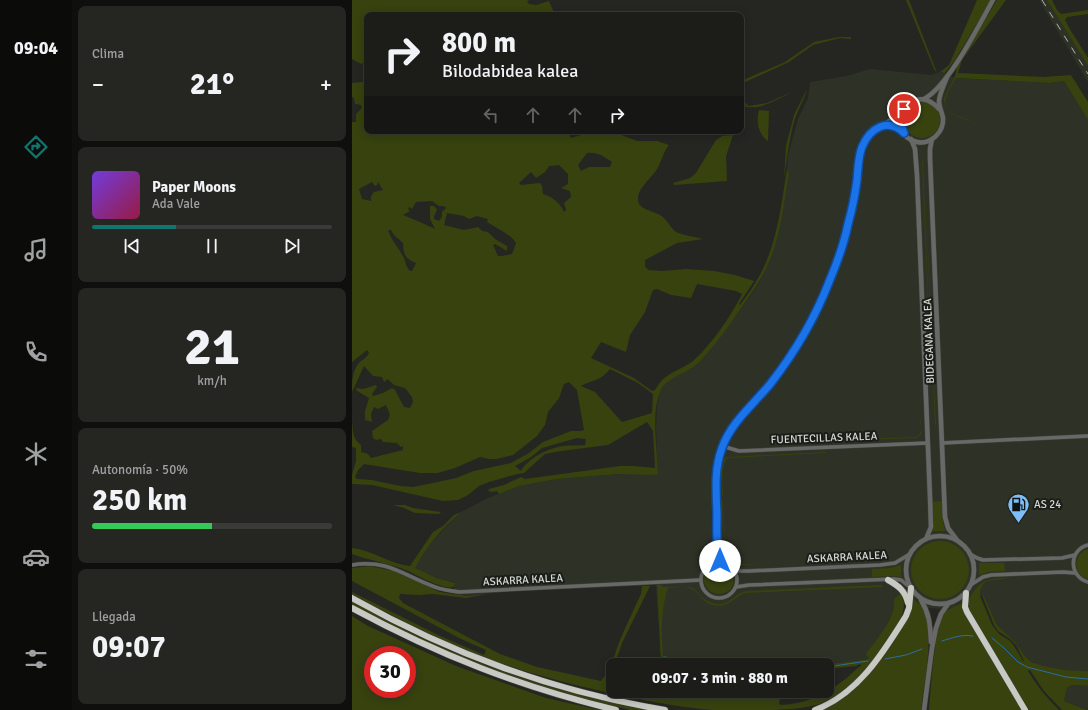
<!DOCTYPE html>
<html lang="es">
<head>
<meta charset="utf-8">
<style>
	:root { --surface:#1c1c19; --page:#252522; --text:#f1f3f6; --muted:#a0a1a2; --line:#3a3a38; --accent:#0f766e }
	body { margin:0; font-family:Signika,sans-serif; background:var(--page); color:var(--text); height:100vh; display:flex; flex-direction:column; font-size:15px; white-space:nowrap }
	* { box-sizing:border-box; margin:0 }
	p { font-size:13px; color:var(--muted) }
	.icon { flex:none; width:22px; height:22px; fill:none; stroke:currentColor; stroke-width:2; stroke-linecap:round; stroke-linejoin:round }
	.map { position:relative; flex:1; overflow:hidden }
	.details { display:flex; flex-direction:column; gap:6px; padding:6px; background:#0f0f0e; width:280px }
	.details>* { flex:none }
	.guide { position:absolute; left:12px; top:12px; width:380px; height:122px; border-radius:8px; box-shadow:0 2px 10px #0003,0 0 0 1px var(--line); background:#1c1c19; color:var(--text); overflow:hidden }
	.speed { position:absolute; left:12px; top:646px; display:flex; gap:8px; font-size:20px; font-weight:700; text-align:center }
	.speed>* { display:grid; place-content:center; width:52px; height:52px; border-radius:50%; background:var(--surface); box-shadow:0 2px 10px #0003,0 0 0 1px var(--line); line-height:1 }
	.speed .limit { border:6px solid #d22; background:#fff; color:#111 }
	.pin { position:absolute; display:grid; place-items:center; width:34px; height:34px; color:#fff; margin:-17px; border:2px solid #fff; border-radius:50%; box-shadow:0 1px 4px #0007 }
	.me { position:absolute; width:44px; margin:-22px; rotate:0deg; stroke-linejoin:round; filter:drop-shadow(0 0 3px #0008) }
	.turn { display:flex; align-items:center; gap:14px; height:84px; padding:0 12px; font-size:18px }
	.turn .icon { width:52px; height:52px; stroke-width:2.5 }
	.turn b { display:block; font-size:28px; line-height:34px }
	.lanes { display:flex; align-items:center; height:38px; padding:0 12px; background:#0003; justify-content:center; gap:20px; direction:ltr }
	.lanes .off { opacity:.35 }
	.big { font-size:30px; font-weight:800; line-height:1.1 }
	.details .card { flex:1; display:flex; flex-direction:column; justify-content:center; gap:6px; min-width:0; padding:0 14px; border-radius:8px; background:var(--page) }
	.details .dial { align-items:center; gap:0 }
	.dial b { font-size:52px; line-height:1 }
	.song { display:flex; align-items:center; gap:12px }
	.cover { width:48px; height:48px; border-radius:6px; background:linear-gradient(135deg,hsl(260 70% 55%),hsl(340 70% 35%)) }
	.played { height:4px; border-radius:2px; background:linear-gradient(90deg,var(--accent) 35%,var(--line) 35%) }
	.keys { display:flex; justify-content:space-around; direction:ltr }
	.heat { display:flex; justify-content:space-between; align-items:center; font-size:22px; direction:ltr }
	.charge { height:6px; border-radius:3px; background:linear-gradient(90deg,#34c759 50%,var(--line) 0) }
	.trip { position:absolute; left:254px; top:658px; width:228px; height:40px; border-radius:8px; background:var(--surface); box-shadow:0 2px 10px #0003,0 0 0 1px var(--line); font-weight:800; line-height:40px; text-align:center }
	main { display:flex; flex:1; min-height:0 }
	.tab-bar { display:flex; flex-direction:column; width:72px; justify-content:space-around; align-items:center; background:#0b0b0a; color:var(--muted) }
	.tab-bar .icon { width:28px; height:28px }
	.tab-bar .selected { color:var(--accent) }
	.tab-bar b { font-size:18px; color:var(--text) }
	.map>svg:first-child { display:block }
	.built { fill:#2e3126 }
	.green { fill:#37420f; fill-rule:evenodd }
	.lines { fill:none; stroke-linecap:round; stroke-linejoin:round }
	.stream { stroke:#2c6ea5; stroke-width:1 }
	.minor-casing { stroke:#42433e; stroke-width:4.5 }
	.tertiary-casing { stroke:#42433e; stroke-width:5.5 }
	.motorway-casing { stroke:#42433e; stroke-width:7 }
	.minor { stroke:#686967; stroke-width:3.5 }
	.tertiary { stroke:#686967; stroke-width:4.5 }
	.motorway { stroke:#c7c9c2; stroke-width:6 }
	.rail { stroke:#b5b6b2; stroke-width:1; stroke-dasharray:7 7; stroke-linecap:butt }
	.route-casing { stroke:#114b97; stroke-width:10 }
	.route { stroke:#1a73e8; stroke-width:7 }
	.labels { text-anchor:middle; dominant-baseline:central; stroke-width:4; stroke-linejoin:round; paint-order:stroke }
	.street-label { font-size:11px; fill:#d9dad6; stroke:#1b1d18 }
	.poi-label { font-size:11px; fill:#d9dad6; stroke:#1b1d18; text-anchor:start }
</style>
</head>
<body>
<main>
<nav class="tab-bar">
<b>09:04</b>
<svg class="icon selected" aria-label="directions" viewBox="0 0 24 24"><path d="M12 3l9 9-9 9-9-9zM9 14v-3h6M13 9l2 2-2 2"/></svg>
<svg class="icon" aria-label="music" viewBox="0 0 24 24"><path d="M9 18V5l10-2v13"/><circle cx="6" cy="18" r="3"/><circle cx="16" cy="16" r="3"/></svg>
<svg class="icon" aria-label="phone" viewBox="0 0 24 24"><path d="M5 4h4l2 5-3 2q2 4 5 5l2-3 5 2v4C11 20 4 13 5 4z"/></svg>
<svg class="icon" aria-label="climate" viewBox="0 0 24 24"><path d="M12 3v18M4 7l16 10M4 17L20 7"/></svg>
<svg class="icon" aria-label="car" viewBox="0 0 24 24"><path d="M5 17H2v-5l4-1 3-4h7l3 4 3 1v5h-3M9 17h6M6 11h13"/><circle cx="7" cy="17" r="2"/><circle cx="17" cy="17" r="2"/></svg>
<svg class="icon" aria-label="filters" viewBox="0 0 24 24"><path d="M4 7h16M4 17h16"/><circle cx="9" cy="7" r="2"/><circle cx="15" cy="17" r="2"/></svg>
</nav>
<section class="details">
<div class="card"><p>Clima</p>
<div class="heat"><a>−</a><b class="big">21°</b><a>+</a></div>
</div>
<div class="card">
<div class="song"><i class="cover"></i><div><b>Paper Moons</b><p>Ada Vale</p></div></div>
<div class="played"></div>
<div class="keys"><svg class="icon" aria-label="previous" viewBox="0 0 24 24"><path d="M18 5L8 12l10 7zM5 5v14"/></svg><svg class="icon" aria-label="pause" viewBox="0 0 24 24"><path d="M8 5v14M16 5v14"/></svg><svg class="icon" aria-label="next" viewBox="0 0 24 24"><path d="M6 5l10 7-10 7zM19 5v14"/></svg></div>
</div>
<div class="card dial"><b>21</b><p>km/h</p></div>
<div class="card"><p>Autonomía · 50%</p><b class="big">250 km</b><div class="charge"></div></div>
<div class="card"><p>Llegada</p><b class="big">09:07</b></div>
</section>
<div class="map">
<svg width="736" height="710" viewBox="0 0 736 710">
	<rect width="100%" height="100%" fill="#252621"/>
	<g class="built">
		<polygon points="687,0 695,0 736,66 736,82"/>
		<polygon points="518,69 579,75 588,72 593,73 604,78 698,83 712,81 736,120 736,671 713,670 692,666 679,662 672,655 663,642 645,625 631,594 627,597 619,595 617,599 600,608 588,609 576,608 549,593 543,604 542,610 517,659 470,665 396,665 359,663 309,656 304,585 151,592 115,596 101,594 103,583 86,578 62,568 73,550 101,519 109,512 136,498 167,486 205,479 267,474 306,474 304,429 305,405 308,391 315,381 340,368 354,355 372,332 398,296 407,283 417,262 437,173 435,169 436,155 446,119 456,98 458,82 495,76"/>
		<polygon points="720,685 736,686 736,710 712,701 715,688"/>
	</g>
	<g class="green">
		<polygon points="0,0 177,0 175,2 177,4 184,5 197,1 203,15 186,15 182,13 181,15 148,15 146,13 139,15 15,15 15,60 9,64 0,59"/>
		<polygon points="554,0 557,0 585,73 582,69"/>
		<polygon points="625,0 639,0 603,60 593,73 588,72 597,65"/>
		<path d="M645 0H654L610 60 606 73 692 77 719 75 736 102V120L712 81 698 83 604 78C599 87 586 104 599 113 604 116 612 117 617 120V121C604 114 593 117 592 98L603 76 605 67Z"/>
		<polygon points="695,0 700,0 705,10 709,14 736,10 736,14 715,17 713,20 719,31 736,58 736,66"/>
		<path d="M487 37H499V39L488 38 461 45 437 62 389 84C391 92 390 102 397 106L415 103 442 91C427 98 406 113 389 105L390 103 389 81 433 62 462 42Z"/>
		<path d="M10 82H15V131H215L219 138 242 131H259L285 141H305L317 145C311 152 310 161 305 169 300 178 285 188 286 200 286 209 301 211 308 215 315 219 320 230 324 232 329 235 345 237 351 239L325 243 293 260V266L296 270 310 271 334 269 362 271 383 275 402 281 387 304 388 305C399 291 410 274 416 257 427 230 430 199 435 169L437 173C432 202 429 234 417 262 410 280 398 295 387 311 377 326 366 341 354 355 349 360 344 366 338 369 328 376 315 378 309 390 298 412 306 451 306 475L267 474 205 479 167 486 147 494 145 491 141 492 136 491 137 489 152 485 169 477 173 479 268 466H282L303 468 301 431 295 422 256 445 209 451 193 454 172 473 165 474 137 482 127 486 116 495 106 500 91 501 20 485 0 484V475L4 461V448L0 447V420C1 431 0 438 9 445V452L16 454 19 458 51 450V446L49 447 45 443 31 442 29 439 24 440 21 438 20 431 36 420 38 415 34 405 26 409 22 407 19 414 20 422 13 420V411L17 398 5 391 4 388 11 389 24 385 25 387 20 394 21 396 31 393 40 388 43 390 52 407 58 408 61 402 60 397 53 388 42 385 36 379 32 382 30 377 21 376 12 366 0 392C0 383 0 372 6 364 9 360 14 359 17 353L15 350 0 362V122H4V114L10 108 9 105 3 104 2 98 0 97V83ZM235 153C246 152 251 156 260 162L258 167H237L229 171 226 165ZM207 165 216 174V184L209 188 218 191 219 197 212 203 214 210 212 212C208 203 201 197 191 194L190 186 188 183 169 185 167 183 179 172 184 178 193 172 197 166ZM20 182 23 186 25 185 26 182 31 190 22 192 19 196V201L10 199 7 189ZM80 201 87 206H92L94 208 90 212V217L87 221 82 219V216L85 210 82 206H78V219L83 229 68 222 51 215 58 211 56 209 57 207 60 209 64 202ZM95 213 112 216 117 219 125 216 136 219 135 222C145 229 158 233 164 243L160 254 150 256H146L141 245 143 244 155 251V246L143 239 136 232 130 231 126 227 112 230 92 225ZM36 230H39L42 235 51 243C52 255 52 258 64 263L60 271H58C53 265 54 262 51 256 46 247 39 240 36 230ZM345 284 384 291 390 294C380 315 359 345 341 361 332 368 318 372 310 380 307 383 305 387 303 390L300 391 282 378 239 358 249 342 274 352 278 335 293 312 301 290 305 289 319 295 339 298ZM258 369 286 383 301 394 300 413 270 422 243 392 229 386C242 379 247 382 258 369ZM217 382 225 390 232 430 229 431H219L191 442 177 453 159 463 122 471 104 478 81 483 61 487 48 486 20 480 5 479 3 477 6 470 12 464 68 473H86L103 468 128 457 137 459H144L161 455 185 436 193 425 196 412 207 398 212 384ZM225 438 234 439 233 445C226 446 218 445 211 446 197 448 176 458 169 471L163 466 179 457 190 448Z"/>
		<path d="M455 89C452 101 445 110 442 122 437 140 435 159 432 178L434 146 442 115Z"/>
		<circle cx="570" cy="120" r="18"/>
		<path d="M407 110 417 111 416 141C406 134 404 122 407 110Z"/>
		<polygon points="381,135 374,156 375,181 322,185 321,183 338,178 344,173 364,140 370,136"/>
		<polygon points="570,161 571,161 581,425"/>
		<polygon points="572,161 584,425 583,425"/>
		<path d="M568 420H569V434L564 438 478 441V440L563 437C571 434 569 426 568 420Z"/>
		<path d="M473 452 474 453 376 458C368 464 371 486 371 496H370L369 473 372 459 375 457Z"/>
		<polygon points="370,501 371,501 373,549 376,555 390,564 411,565 390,565 376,556 373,552"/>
		<polygon points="590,501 591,522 593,531 581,531 582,525 581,502"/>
		<polygon points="41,505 53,505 61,508 89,512 87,514 63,513 52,508"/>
		<path d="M109 512C90 528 74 547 63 568L85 578 103 583 102 587C97 588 92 587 87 585 76 582 67 576 56 571 38 563 18 561 0 554V548C20 550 38 564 58 566L81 532 91 526 102 515Z"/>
		<circle cx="588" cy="570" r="29"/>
		<path d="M736 549V579C720 574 721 554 736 549Z"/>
		<polygon points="627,563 652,563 653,571 636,572 628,575 627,574"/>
		<circle cx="367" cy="579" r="15"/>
		<polygon points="549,565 549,577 540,576 520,577 520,569 538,568"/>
		<path d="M18 566 41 571 88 592 115 596 136 594 114 598 81 594 67 595 48 594 47 598 51 603 148 654 185 667 249 681C259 669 261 660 266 645 273 628 281 611 289 594L290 586H298L270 643 265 658 256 677 257 682 261 683V691H301L308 692 309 691H429L427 704 429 705C453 704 473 695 492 680 498 676 502 670 509 666L508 664 504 666 475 669V665H470L517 659 514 654C524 640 545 616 542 599L549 593C554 604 552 613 546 623 526 653 507 686 473 702 451 710 426 710 402 710 388 710 375 710 362 710 332 708 301 702 272 696 219 685 165 671 114 650 75 634 37 614 0 594V592L86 635 132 655 134 650 109 639 0 581V568Z"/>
		<path d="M653 578V579L635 581 631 584 628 590V596L640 625 647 634 658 641 662 646 671 661H672L664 645 658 639 646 631 642 625 630 595 631 594 645 625 663 642 672 655 679 662 692 666 713 670 736 671V686L720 685 715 688 712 701 735 710H710L692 691 678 670 676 671C685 686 695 698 707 710H677L617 609C616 602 616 599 620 594 631 579 636 579 653 578Z"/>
		<path d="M305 585H309L310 587H339C346 590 349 598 356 601 375 611 380 594 394 591L530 585V587L393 593C385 595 381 603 372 605 350 609 350 591 337 588 331 586 322 588 316 588 309 608 309 636 311 656L359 663 396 665H309Z"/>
		<path d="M561 599C567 603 571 607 573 613 582 635 572 686 569 710H468L487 701 498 693 559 609Z"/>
		<path d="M0 601C88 653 195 693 296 710H278L212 694 129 667 52 633 0 605Z"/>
		<path d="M610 603 611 609 671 710H577C579 691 582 624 593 612 597 608 605 606 610 603Z"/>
		<path d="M0 616 16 626 104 666 194 698 248 710H0ZM21 655H55V689H21Z"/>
	</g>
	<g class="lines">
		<g class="stream">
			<polyline points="640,638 652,648 666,662 675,667 714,677 736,679"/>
			<path d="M590 641C600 638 609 634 621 636"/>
			<polyline points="312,657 374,665"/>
			<polyline points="533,659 554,655 570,649"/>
			<polyline points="475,667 516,661"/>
		</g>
		<defs>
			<g id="minor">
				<polyline points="532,125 542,126 550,131"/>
				<polyline points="590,443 736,436"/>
				<polyline points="370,446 387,451 576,443"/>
				<path d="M736 545C716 550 717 577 736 582"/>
				<polyline points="366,548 375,562"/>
				<polyline points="618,554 625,558 631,560 710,558 723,555"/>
				<circle cx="367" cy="580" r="18"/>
				<path d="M361 562 365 556 366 548C365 515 359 479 369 448 377 428 393 414 407 398 416 388 424 377 431 366 464 318 488 264 500 206 504 188 506 170 508 152 517 128 535 126 551 109"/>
				<path d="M0 565C36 559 52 576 83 587 91 590 99 591 107 592L349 580"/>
				<polyline points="382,569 387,571 397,571 528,565 543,563 558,554"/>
				<polyline points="620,584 631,577 639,575 711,572 723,573"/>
				<polyline points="384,587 397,585 542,579 549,580 559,588"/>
			</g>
			<g id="tertiary">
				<path d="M572 99C596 87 627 25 641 0"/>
				<path d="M587 109C558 77 530 134 565 142 579 145 592 132 591 118 590 112 587 107 587 101 588 92 592 85 595 77"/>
				<polyline points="559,139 563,149 565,175 578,497 579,527 574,539"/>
				<polyline points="580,139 578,149 578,158 593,517 596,528 605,540"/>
				<circle cx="588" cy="570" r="34"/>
				<path d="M569 600C578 615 578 625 579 642"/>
				<polyline points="572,710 580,648 584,628 589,614 596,604"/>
			</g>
			<g id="motorway">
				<path d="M536 580C547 586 553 591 556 603"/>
				<polyline points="614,593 613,607 615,612 673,710"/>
				<path d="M0 598C100 654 200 691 313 710"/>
				<path d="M0 608C87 655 168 687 264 710"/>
				<path d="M463 710C506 694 531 653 554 616L557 608 559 588"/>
			</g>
		</defs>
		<use href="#minor" class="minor-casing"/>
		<use href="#tertiary" class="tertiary-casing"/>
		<use href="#motorway" class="motorway-casing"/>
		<use href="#minor" class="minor"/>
		<use href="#tertiary" class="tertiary"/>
		<use href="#motorway" class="motorway"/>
		<polyline class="rail" points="690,0 736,74"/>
	</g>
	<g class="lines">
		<defs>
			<path id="route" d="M368 561 375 562C372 558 367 552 366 547 364 536 365 524 365 514 364 491 362 469 370 448 379 422 402 404 419 383 443 352 463 318 477 282 485 263 492 244 496 224 500 210 503 195 505 180 506 169 506 157 510 147 518 128 536 117 552 133 548 125 548 118 552 109"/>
		</defs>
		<use href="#route" class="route-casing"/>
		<use href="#route" class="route"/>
	</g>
	<defs>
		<symbol id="fuel-pin" viewBox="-11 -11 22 30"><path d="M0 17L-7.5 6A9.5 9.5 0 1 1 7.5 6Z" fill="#7dbef9" stroke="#1b1d18"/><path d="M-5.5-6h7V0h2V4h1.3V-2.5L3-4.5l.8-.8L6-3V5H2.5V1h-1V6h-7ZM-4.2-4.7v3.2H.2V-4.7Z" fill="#111"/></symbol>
	</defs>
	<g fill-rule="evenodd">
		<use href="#fuel-pin" x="654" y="492" width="25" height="34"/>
	</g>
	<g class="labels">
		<g class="street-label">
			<text transform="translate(577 341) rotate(-92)">BIDEGANA KALEA</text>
			<text transform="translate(472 438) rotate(-2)">FUENTECILLAS KALEA</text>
			<text transform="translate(495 557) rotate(-3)">ASKARRA KALEA</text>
			<text transform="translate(171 580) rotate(-3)">ASKARRA KALEA</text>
		</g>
		<g class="poi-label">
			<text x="682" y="504">AS 24</text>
		</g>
	</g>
</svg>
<div class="speed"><div class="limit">30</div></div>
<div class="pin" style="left:552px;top:109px;background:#d93025"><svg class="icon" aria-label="arrive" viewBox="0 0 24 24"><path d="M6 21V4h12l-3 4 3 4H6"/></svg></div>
<svg class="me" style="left:368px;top:561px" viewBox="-20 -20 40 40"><circle r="19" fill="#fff"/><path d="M0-13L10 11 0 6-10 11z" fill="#1a73e8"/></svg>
<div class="trip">09:07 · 3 min · 880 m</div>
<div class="guide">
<div class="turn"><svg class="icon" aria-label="right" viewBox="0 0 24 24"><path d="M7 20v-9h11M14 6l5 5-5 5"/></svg><div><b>800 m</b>Bilodabidea kalea</div></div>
<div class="lanes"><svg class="icon off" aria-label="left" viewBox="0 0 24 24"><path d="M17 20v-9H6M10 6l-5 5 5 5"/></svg><svg class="icon off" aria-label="ahead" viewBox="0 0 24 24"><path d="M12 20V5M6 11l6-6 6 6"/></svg><svg class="icon off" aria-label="ahead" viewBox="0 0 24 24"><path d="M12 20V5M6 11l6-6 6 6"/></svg><svg class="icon" aria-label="right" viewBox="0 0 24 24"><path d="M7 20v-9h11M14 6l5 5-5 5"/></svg></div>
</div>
</div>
</main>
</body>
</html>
